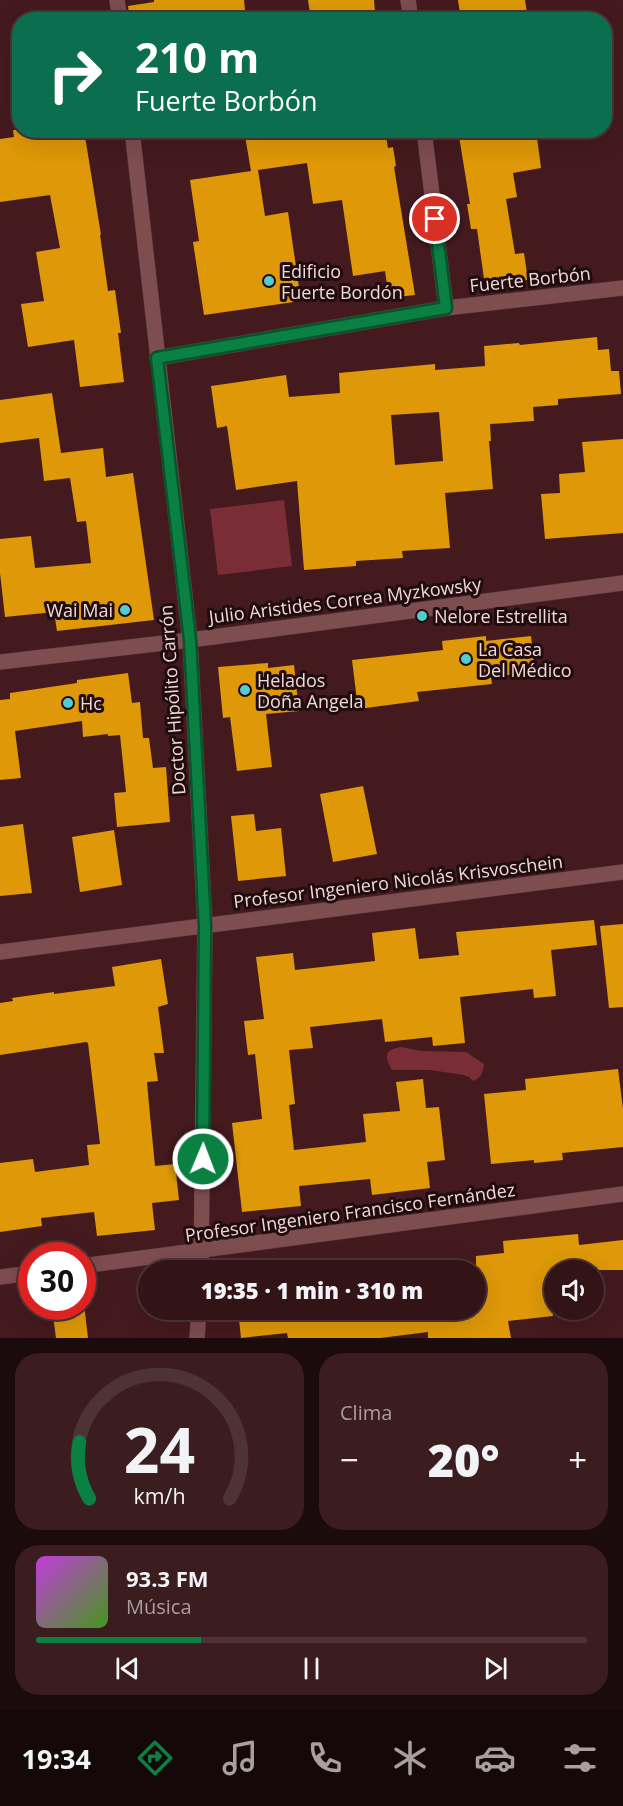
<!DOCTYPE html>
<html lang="es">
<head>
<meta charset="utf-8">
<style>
	:root { --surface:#331416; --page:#3b1d1f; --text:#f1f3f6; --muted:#a99ea1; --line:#4e3335; --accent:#0b8043 }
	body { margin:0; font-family:"Open Sans",sans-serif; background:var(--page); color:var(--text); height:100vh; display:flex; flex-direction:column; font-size:22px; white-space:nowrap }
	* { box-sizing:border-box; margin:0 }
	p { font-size:20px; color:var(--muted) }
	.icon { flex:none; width:33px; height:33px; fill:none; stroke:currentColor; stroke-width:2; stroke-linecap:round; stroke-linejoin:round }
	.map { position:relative; height:1338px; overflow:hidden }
	.drawer { display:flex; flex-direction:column; gap:15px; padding:15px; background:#1c0b0c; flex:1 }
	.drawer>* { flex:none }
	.top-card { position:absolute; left:12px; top:12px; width:600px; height:126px; border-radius:24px; box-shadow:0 6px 24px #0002,0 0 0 2px var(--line); background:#0b6e4f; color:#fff; overflow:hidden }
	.fabs { position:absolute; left:544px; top:1260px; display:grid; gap:12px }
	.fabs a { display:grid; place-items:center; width:60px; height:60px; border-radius:50%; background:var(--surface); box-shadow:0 6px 24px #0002,0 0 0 2px var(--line); font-size:30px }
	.speed { position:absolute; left:18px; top:1242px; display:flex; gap:12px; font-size:30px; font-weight:700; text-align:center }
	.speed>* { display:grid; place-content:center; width:78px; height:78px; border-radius:50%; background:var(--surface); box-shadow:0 6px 24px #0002,0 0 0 2px var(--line); line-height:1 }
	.speed .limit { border:9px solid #d22; background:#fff; color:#111 }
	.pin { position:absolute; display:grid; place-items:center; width:51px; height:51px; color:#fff; margin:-26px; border:3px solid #fff; border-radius:50%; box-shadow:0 2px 6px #0007 }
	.me { position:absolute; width:66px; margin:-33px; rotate:1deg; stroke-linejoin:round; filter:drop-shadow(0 0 4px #0008) }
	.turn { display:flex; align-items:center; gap:21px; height:126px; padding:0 24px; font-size:27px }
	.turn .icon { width:78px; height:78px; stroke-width:2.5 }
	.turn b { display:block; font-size:42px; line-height:51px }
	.big { font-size:45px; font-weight:800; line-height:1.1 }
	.drawer .widget { flex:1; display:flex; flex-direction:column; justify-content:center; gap:9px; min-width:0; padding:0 21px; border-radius:24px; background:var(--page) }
	.drawer .dial { align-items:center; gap:0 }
	.dial svg { height:156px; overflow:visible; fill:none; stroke:var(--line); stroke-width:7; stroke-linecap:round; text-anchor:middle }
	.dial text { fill:var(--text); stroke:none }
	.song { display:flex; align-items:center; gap:18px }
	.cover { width:72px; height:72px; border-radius:9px; background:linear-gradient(135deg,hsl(290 70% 55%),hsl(100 70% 35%)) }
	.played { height:6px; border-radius:3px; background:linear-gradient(90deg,var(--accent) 30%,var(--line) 30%) }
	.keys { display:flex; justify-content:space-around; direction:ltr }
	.heat { display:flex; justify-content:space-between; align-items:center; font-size:33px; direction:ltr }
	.drawer .tiles { flex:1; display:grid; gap:15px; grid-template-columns:1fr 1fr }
	.widget:last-child { grid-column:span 2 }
	.trip { position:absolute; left:138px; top:1260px; width:348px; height:60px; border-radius:30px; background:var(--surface); box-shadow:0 6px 24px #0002,0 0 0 2px var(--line); font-weight:800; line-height:60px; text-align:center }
	.tab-bar { display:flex; height:96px; justify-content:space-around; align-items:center; background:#140809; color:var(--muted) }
	.tab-bar .icon { width:42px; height:42px }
	.tab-bar .current { color:var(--accent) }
	.tab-bar b { font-size:27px; color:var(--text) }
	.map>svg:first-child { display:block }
	.green { fill:#7a2d36 }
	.building { fill:#de9808; fill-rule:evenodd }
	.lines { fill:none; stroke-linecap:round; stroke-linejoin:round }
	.minor-casing { stroke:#59363a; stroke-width:16 }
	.secondary-casing { stroke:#59363a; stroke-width:16 }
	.minor { stroke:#7d4d50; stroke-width:15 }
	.secondary { stroke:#7d4d50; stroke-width:15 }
	.route-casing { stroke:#07532c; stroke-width:15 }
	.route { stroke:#0b8043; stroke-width:10 }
	.poi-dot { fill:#52cdce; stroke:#1f0c0d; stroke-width:2 }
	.labels { text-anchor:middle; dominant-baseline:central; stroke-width:6; stroke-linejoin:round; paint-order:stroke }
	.poi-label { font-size:18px; fill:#f4d7d8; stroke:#1f0c0d; text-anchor:start }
	.street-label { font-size:18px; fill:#f4d7d8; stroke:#1f0c0d }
</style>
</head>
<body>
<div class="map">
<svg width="623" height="1338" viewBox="0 0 623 1338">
	<rect width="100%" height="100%" fill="#441a1e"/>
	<g class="green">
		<polygon points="284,500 292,566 218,575 210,509"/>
		<path d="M401 1047 421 1051 466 1052 484 1064C483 1073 481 1078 473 1081L469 1077 464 1075 430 1070H392C384 1056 384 1050 401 1047Z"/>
	</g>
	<g class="building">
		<polygon points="154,0 244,0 246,20 130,20 128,6 154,2"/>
		<polygon points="308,0 374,0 375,12 324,20 311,20"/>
		<polygon points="458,0 525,0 528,20 461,20"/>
		<polygon points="13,130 84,130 101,235 100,235 108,291 115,290 121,333 118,333 124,382 80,387 74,340 28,347 21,304 44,301 36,252 60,248 50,195 0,202 0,139 14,137"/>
		<polygon points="244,130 385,130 388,148 393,147 396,166 394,167 415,295 389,298 385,271 353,276 342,200 313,204 307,163 258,170 265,216 288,212 301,301 204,315 193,242 199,241 190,180 251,171"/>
		<polygon points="470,130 536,130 541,168 513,173 517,197 506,199 515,254 524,253 528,280 485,286 477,229 471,229 467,204 470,204 459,136 471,134"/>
		<path d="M597 337 598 350 609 349 611 371H619L621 394 558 399V405L533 407 534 421 490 424 491 441H489L493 489 445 493 450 548 402 551 403 558 356 561V566L304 570 297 481 236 490 227 426 217 428 211 386 286 375 289 397 340 393 339 373 435 364V370L485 366 484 346 519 343 520 345ZM439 412 443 461 395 465 391 415Z"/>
		<polygon points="52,393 61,453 103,448 106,477 133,473 154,620 57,631 54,612 5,617 0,573 0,539 31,536 35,568 91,563 86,521 77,522 70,478 44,481 39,438 0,443 0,400"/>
		<polygon points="623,439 623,533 545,539 541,494 560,493 559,474 585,472 582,442"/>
		<polygon points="486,636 486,641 531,636 535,672 491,677 492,684 417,692 419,701 358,709 352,660 443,650 442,641"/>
		<polygon points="268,663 268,668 294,665 299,711 266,714 272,767 237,771 230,717 223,718 218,667"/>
		<polygon points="128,673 132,703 140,702 143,738 149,738 153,768 166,767 170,822 117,827 114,793 126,792 120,735 108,736 108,734 83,737 82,721 15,731 21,778 0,780 0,700 10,699 10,693 77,683 77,680"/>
		<polygon points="363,786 377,854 333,862 320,794"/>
		<polygon points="254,814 256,831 281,828 286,876 238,881 231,816"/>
		<polygon points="23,824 32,893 0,896 0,827"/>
		<polygon points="114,830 122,885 80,892 72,837"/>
		<polygon points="594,920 597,945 551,950 556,996 534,998 533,989 460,997 465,1043 433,1046 432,1037 385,1042 382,1019 310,1027 313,1048 289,1050 295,1104 289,1105 294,1150 366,1142 363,1114 400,1111 396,1082 423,1079 426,1108 439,1107 445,1160 427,1162 430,1188 372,1195 370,1179 299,1186 301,1206 242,1212 232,1123 262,1119 255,1054 248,1055 244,1021 264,1019 256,957 293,953 295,970 375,961 372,933 415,928 419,959 459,955 456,932"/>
		<polygon points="623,924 623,1007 609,1008 600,926"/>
		<polygon points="161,959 168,1004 158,1007 164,1053 154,1053 158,1081 147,1082 149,1105 155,1166 175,1164 179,1200 152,1203 155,1230 97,1236 94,1212 41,1218 42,1226 0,1232 0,1163 33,1159 35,1172 89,1165 87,1145 100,1144 88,1043 86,1042 0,1055 0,1003 13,1001 12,998 54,992 54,994 115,986 112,967"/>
		<polygon points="618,1069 623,1109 623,1147 562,1153 563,1160 534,1163 534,1160 491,1164 484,1094 526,1090 525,1079"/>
		<polygon points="578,1234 579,1245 623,1240 623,1270 555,1270 555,1300 551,1300 553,1316 508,1321 511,1338 428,1338 428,1332 380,1338 288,1338 287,1333 241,1338 238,1310 476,1310 476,1256 504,1253 503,1241"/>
		<polygon points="84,1304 88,1338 56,1338 52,1308 82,1306"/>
	</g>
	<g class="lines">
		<defs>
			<g id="minor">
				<polyline points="117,0 120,20"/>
				<polyline points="408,0 411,20"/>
				<polyline points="132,130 190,640 205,926 201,1270"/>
				<polyline points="424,130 446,308"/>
				<polyline points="157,358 446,308 623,288"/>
				<polyline points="0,952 623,872"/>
				<polyline points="82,1266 623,1194"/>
				<polyline points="0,1277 32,1273"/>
				<polyline points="197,1338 199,1310"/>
			</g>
			<polyline id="secondary" points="0,662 190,640 623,583"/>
		</defs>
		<use href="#minor" class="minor-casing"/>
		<use href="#secondary" class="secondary-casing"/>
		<use href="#minor" class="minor"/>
		<use href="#secondary" class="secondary"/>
	</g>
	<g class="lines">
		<defs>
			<polyline id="route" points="203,1159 205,926 190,640 157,358 446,308 435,219"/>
		</defs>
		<use href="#route" class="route-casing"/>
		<use href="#route" class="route"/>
	</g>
	<g class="poi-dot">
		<circle cx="269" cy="281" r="6"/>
		<circle cx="125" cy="610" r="6"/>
		<circle cx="422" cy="616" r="6"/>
		<circle cx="466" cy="659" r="6"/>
		<circle cx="245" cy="690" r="6"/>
		<circle cx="68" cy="703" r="6"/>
	</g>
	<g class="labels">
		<g class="poi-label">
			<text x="281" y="271">Edificio<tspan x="281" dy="21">Fuerte Bordón</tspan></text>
			<text x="113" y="610" text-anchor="end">Wai Mai</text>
			<text x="434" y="616">Nelore Estrellita</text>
			<text x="478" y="649">La Casa<tspan x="478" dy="21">Del Médico</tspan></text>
			<text x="257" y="680">Helados<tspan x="257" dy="21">Doña Angela</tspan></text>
			<text x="80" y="703">Hc</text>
		</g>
		<g class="street-label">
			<text transform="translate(530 279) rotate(-6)">Fuerte Borbón</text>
			<text transform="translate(345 600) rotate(-7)">Julio Aristides Correa Myzkowsky</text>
			<text transform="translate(172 700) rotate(-94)">Doctor Hipólito Carrón</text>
			<text transform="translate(398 881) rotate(-7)">Profesor Ingeniero Nicolás Krisvoschein</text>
			<text transform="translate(350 1212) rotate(-8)">Profesor Ingeniero Francisco Fernández</text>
		</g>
	</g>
</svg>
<div class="fabs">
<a><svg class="icon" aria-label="sound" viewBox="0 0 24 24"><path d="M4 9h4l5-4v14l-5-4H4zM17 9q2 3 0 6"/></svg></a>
</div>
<div class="speed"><div class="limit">30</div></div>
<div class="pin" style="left:435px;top:219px;background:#d93025"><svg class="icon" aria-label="arrive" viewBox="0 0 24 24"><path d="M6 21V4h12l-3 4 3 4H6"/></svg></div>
<svg class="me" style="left:203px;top:1159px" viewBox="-20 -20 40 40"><circle r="17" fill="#0b8043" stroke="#fff" stroke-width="3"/><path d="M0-11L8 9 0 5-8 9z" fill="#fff"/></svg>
<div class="trip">19:35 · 1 min · 310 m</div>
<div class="top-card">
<div class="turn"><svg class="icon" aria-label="right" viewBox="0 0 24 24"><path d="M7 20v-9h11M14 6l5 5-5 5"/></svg><div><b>210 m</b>Fuerte Borbón</div></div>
</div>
</div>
<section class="drawer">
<div class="tiles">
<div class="widget dial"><svg viewBox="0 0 100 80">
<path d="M14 69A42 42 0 1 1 86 69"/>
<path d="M14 69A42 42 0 0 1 9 40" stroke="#0b8043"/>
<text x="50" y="56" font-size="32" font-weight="700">24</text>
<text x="50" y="72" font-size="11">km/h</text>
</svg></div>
<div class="widget"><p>Clima</p>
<div class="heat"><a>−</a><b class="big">20°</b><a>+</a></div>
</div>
<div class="widget">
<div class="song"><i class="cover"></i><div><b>93.3 FM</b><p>Música</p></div></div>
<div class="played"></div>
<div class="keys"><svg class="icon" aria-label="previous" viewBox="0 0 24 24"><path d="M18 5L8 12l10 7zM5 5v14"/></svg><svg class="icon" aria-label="pause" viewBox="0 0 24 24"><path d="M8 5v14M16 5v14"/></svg><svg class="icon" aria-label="next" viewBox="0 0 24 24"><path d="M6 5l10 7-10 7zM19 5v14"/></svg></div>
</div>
</div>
</section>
<nav class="tab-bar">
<b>19:34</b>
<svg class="icon current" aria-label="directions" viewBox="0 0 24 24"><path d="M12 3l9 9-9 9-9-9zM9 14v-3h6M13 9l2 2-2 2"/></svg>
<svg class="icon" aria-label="music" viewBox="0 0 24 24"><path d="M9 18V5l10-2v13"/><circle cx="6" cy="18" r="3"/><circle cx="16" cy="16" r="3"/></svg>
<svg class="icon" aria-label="phone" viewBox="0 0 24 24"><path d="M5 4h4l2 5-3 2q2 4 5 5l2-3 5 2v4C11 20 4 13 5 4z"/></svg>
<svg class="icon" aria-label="climate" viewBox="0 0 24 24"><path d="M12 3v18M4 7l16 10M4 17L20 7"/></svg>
<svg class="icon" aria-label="car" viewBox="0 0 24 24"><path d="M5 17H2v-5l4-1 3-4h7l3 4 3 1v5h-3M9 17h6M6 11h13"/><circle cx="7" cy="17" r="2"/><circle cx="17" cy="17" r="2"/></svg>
<svg class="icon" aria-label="filters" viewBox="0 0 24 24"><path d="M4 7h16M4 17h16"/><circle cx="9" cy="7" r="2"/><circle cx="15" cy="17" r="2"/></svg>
</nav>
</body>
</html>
